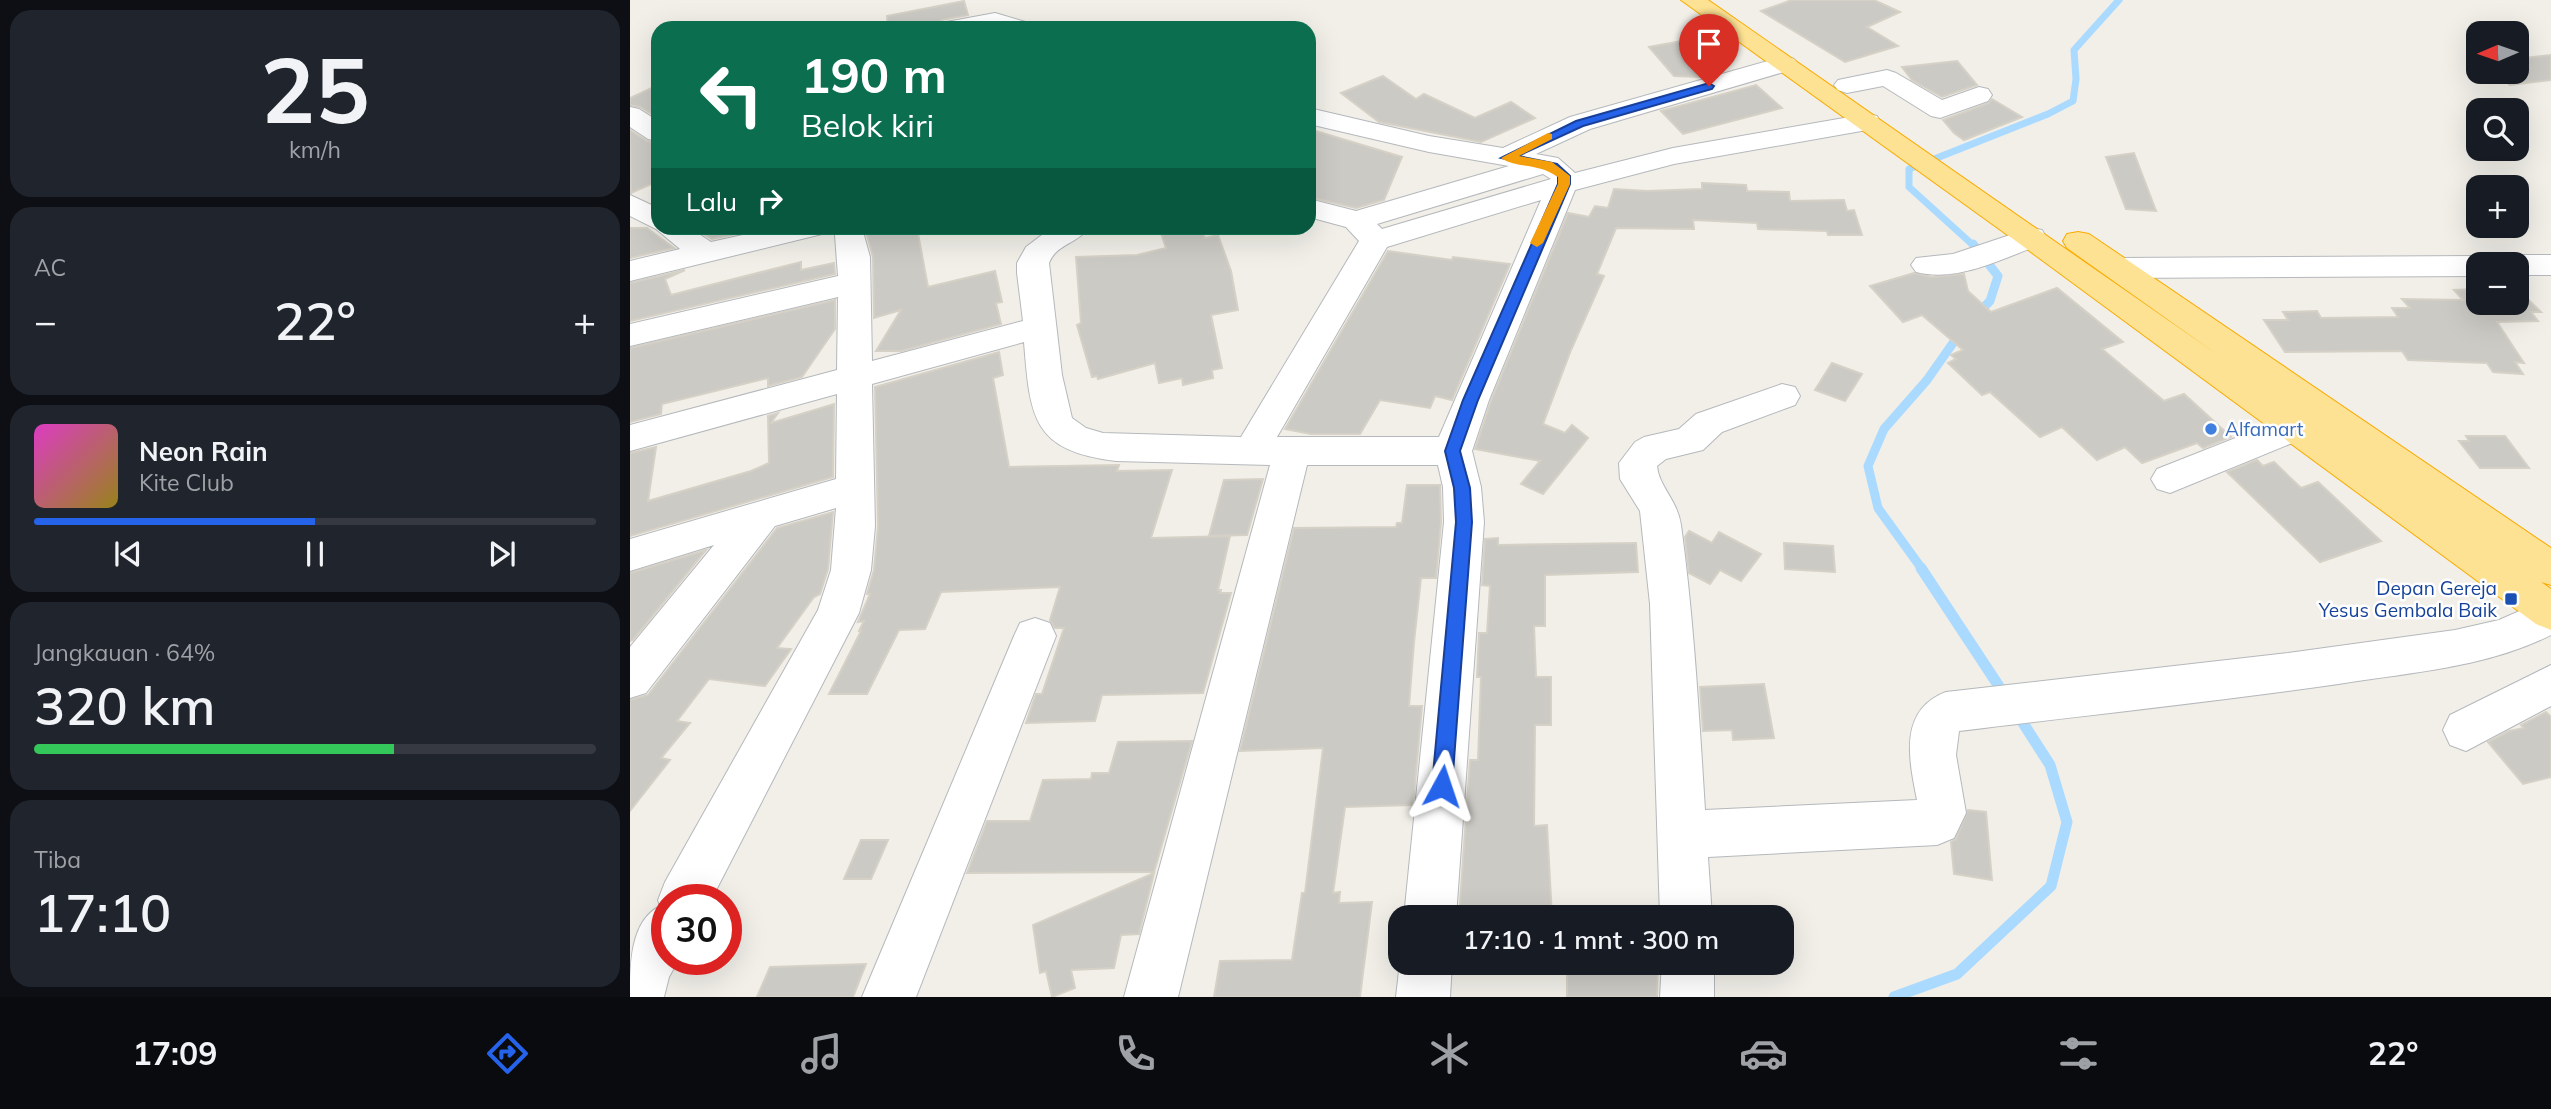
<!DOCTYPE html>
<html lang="id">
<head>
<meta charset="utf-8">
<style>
	:root { --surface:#171b24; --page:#20242c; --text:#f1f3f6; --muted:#9ea1a6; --line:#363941; --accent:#2563eb }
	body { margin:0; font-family:Mulish,sans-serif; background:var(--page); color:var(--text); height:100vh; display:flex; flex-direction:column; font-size:26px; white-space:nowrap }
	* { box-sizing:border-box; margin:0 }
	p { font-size:23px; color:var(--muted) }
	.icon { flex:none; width:38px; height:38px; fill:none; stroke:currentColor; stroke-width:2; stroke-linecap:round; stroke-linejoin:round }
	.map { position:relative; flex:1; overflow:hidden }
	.drawer { display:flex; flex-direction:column; gap:10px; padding:10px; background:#0d0f14; width:630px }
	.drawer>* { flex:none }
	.hud { position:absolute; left:21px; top:21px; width:665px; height:214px; border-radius:21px; box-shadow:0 7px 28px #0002; background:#0b6e4f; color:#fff; overflow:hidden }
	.needle { width:46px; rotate:268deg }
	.tools { position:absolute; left:1836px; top:21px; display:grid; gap:14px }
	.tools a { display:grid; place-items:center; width:63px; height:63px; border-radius:14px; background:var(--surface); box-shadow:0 7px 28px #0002; font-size:35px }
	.speed { position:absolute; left:21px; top:884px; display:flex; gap:14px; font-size:35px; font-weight:700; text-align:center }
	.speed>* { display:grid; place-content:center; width:91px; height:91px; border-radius:50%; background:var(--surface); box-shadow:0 7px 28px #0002; line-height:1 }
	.speed .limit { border:10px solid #d22; background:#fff; color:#111 }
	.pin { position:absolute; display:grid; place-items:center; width:60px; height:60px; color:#fff; margin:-72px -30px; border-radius:50% 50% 50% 0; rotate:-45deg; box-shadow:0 0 7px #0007 }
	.pin .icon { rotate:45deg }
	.me { position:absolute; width:77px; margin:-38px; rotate:5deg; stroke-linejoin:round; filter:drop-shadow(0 0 5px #0008) }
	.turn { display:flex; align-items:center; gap:24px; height:147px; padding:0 35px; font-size:32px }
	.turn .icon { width:91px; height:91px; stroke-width:2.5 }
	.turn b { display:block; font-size:49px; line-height:60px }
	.then { display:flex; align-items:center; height:66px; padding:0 35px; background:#0003; gap:14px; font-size:26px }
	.big { font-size:52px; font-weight:600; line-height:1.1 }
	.drawer .widget { flex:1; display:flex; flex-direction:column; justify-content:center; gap:10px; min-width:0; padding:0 24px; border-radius:21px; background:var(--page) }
	.drawer .dial { align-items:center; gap:0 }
	.dial b { font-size:91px; line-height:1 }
	.song { display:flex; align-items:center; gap:21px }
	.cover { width:84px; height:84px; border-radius:10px; background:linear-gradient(135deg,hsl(310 70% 55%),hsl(50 70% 35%)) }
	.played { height:7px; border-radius:4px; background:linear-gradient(90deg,var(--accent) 50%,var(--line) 50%) }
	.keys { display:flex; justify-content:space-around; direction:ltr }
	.heat { display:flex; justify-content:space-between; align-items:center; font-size:38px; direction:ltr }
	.charge { height:10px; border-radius:5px; background:linear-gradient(90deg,#34c759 64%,var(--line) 0) }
	.trip { position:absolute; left:758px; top:905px; width:406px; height:70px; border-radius:21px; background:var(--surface); box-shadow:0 7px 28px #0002; font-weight:600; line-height:70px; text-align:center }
	.tab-bar { display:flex; height:112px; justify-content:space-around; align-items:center; background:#090b0e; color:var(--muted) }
	.tab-bar .icon { width:49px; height:49px }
	.tab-bar .on { color:var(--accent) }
	.tab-bar b { font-size:32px; color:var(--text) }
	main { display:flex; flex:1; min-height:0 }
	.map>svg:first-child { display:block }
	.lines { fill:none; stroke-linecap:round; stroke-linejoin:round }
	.stream-far2 { stroke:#aadaff; stroke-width:7 }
	.stream-far1 { stroke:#aadaff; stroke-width:9 }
	.stream { stroke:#aadaff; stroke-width:11 }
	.building { fill:#cccac5; stroke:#d6d1c6; stroke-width:2 }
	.minor-casing { stroke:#b5b8bc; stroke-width:2 }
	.highway-casing { stroke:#f9ab00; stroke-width:2 }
	.minor { fill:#fff; fill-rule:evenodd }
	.highway { fill:#fde293; fill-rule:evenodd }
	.route { fill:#2563eb; stroke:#184099; stroke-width:2 }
	.slow { fill:#f59e0b }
	.shop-dot { fill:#3f7fe0; stroke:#fff; stroke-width:2.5 }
	.transit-dot { fill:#1a4fb4; stroke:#fff; stroke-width:2.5 }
	.labels { text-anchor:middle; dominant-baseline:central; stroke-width:5; stroke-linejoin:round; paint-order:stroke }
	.shop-label { font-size:19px; fill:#366cbe; stroke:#fff; text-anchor:start }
	.transit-label { font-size:19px; fill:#164399; stroke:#fff; text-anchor:end }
</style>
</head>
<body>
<main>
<section class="drawer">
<div class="widget dial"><b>25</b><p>km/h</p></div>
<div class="widget"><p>AC</p>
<div class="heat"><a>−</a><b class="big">22°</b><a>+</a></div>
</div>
<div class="widget">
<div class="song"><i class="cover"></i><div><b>Neon Rain</b><p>Kite Club</p></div></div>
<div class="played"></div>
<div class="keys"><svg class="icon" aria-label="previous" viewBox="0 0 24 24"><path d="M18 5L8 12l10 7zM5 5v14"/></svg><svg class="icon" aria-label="pause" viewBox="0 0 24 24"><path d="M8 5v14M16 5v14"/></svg><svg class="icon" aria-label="next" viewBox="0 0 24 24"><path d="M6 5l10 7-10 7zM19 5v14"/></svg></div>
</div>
<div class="widget"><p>Jangkauan · 64%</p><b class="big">320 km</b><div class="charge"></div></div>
<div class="widget"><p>Tiba</p><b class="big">17:10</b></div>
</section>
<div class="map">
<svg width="1921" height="997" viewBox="0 0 1921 997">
	<rect width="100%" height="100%" fill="#f1efe8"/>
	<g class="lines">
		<polyline class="stream-far2" points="1344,246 1279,187 1279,169 1418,114 1443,101 1446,79 1444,50 1489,0"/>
		<g class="stream-far1">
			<polyline points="1343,244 1368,276 1360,301 1347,314"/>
			<polyline points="1292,569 1248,508 1238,466 1254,429 1297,380 1330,333"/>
		</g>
		<g class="stream">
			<polyline points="1291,568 1376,697"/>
			<polyline points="1264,997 1327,974 1421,886 1437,822 1420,765 1386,712"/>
		</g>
	</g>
	<g class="building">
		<polygon points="1162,0 1244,0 1270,12 1237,27 1268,46 1215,62 1131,11"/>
		<polygon points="334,1 338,15 311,20 305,28 258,28 257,16"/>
		<polygon points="1057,40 1086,73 1070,77 1044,76 1019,47"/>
		<polygon points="1921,55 1921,80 1880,85 1860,72 1886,72 1886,59"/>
		<polygon points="1327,61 1347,85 1312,97 1282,80 1272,67"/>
		<polygon points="753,76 786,99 794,94 845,118 881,102 905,118 851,142 749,122 711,93"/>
		<polygon points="28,85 28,118 10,107 0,105 0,98"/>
		<polygon points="1126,85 1152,108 1053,134 1031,111"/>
		<polygon points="1362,99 1392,117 1334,140 1324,133 1313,120 1359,103"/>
		<polygon points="679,129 772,157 754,200 726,208 679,197"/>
		<polygon points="0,130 17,141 28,143 28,181 1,193"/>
		<polygon points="1504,153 1526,211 1496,209 1476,157"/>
		<polygon points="1072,183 1116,185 1117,191 1159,192 1160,201 1214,200 1217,211 1224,210 1232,235 1198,235 1197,231 1128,229 1127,223 1063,220 1064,229 986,228 967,274 974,276 941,350 913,424 935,433 942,425 958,438 913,494 891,484 910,461 845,449 861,401 938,213 959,217 965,206 978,208 984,189 1017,191 1072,189"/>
		<polygon points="0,228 17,228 44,248 0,258"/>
		<polygon points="64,228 134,228 82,239"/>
		<polygon points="235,228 287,228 298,287 365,271 372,302 366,303 371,324 271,351 246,351 271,310 244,318 243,257"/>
		<polygon points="555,228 571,228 575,238 588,235 601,271 608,310 581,315 592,368 582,370 583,378 553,385 552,378 529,383 525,363 468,379 467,376 462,377 447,325 451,323 446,257 507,255 536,248 531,233"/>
		<polygon points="758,251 822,260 823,257 880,264 822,400 805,396 800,408 750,400 730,434 681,434 655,429"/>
		<polygon points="171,262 171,270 204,263 205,274 0,321 0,283 55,270 35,279 41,295"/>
		<polygon points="1284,273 1302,277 1334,274 1338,291 1361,312 1427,288 1493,342 1472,349 1534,401 1554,394 1601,437 1573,448 1567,443 1512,463 1495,447 1467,460 1432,427 1410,437 1360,392 1352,395 1318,363 1326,359 1321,355 1333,350 1292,315 1273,322 1240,286"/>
		<polygon points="1886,288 1911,312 1901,312 1908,321 1867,322 1894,363 1885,362 1893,374 1863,372 1857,363 1778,360 1772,351 1655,352 1634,320 1658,320 1653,312 1687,311 1691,318 1768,317 1762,308 1780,308 1772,299 1833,300 1824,290 1848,289 1848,303 1886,303"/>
		<polygon points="205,300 205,329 172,377 138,386 138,378 32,404 31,414 0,422 0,348"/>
		<polygon points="369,352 373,375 363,378 379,467 489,465 487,471 542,470 521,538 600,536 588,590 591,590 590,593 601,593 573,693 472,695 465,721 396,723 406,694 412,694 434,628 425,628 420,620 430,587 311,592 295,629 269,630 237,694 199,694 231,631 229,631 234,621 228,622 240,594 237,594 244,570 248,526 245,387"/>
		<polygon points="1202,363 1232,374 1215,401 1185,390"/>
		<polygon points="204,404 203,477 0,536 0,453 26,447 18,501 121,471 139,463 138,416 148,413 141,423"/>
		<polygon points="1836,436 1875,436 1899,468 1850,468 1829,441 1839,441"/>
		<polygon points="1627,460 1633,466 1644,462 1671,488 1688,482 1751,541 1690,562 1597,472"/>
		<polygon points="633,479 617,535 579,536 594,480"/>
		<polygon points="777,485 810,485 811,522 806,578 791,578 784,642 779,706 792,706 783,805 715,807 703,893 710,892 709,903 742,902 730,997 584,997 590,961 662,960 672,893 675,893 693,748 610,751 664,528 766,527 767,523 772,523"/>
		<polygon points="203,512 198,569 190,594 184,597 147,648 161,649 135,686 79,679 47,721 60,723 31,758 40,760 0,811 0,700 18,695 147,528"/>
		<polygon points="1059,531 1082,543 1089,532 1131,554 1111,581 1090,570 1080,584 1059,573 1055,537"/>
		<polygon points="868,538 868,545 1006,543 1008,572 915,575 915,626 904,626 906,677 921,677 921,725 905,725 904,826 917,825 922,917 829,917 840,760 848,760 851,677 847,677 849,633 857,633 860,586 852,585 855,539"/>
		<polygon points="1154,543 1203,546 1205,572 1155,569"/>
		<polygon points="76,550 3,640 0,641 0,573"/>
		<polygon points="1134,684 1144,738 1103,740 1102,730 1073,731 1070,687"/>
		<polygon points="1916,712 1921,717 1921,777 1893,784 1858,742 1879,731 1894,728 1891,725"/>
		<polygon points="562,741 524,872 337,873 357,821 400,821 413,780 461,779 462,773 479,773 488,742"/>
		<polygon points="1338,810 1356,812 1362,880 1324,874 1321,842 1326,839"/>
		<polygon points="231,840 258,840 241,879 214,879"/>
		<polygon points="524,873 509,934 491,935 484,968 441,970 445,988 422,997 416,971 410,973 403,925"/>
		<polygon points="1000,962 1028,962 1027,997 937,997 937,964"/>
		<polygon points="236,964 223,997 127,997 140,967"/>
	</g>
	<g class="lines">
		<defs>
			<g id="minor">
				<polygon points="365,13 399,23 402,28 308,28 311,23"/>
				<path d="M1155 56 1164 59 1168 64 1164 69 960 129 906 154 928 158 945 173 1043 148 1237 114 1247 116 1250 122 1247 128 1237 130 1044 164 945 190 859 400 842 451 851 487 854 522 826 917H774L814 522 813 487 808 465H677L548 997H494L640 465 486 461C402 451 400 417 394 342L242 384 245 526 241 570 229 613 81 900H37V959H49L39 977 34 997H0C0 965 0 921 30 906L28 900 35 882 188 610 201 570 206 508 145 526 16 693 0 698V647L84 545 0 571V539L206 479 207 394 0 451V425L207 370 208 297 0 346V324L208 276 205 235 200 228H232L240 257 242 361 393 321 387 273V263L396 247 421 228H458C449 243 426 244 419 263L432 375 442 418 456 428 473 433 611 437 729 241 716 227 679 217V199L726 211 879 166 799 152 679 124V108L799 136 873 148 940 117ZM913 174 921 179 752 229 747 224ZM911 200 809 437H647L757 247Z"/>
				<polygon points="1257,70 1266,73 1312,100 1349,87 1358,89 1362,95 1358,101 1310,118 1301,116 1253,86 1217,93 1208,90 1204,85 1208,80"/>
				<polygon points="0,107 9,109 28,121 28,141 18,139 0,127"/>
				<polygon points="0,195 28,208 28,228 60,228 81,242 144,228 196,228 192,234 0,281 0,261 50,249 26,229 0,216"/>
				<path d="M1401 228 1412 230 1416 237 1412 244C1373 258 1328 283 1286 272L1281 265 1286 258 1323 254Z"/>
				<polygon points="1886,255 1921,255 1921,275 1886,275 1886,264 1871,264 1875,258"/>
				<polygon points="1848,256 1859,259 1863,264 1848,264 1848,276 1488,278 1477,275 1472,268 1477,261 1488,258"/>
				<path d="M1152 384 1165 387 1170 396 1165 405 1092 432 1073 450 1036 459 1027 466C1029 487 1047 499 1051 525 1064 620 1069 715 1075 810L1287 800C1279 760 1268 710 1316 692L1658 653 1825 630 1869 620 1921 597V635C1857 667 1785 672 1715 683 1586 702 1457 715 1329 731L1326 755 1336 813 1324 838 1307 845 1078 857 1082 917H1030L1020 604 1010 511 990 479 989 463 1005 442 1014 437 1049 429 1066 414Z"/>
				<polygon points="1664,415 1677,419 1682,428 1677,437 1540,493 1527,489 1521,479 1527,469"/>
				<polygon points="405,618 420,623 426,636 286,997 232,997 384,636 390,623"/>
				<polygon points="1921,665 1921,706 1836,751 1820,745 1813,730 1820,715"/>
				<polygon points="770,962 822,962 820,997 766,997"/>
				<polygon points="1032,962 1084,962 1084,997 1030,997"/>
			</g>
			<polygon id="highway" points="1051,0 1078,0 1588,355 1437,248 1433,241 1437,234 1448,232 1459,234 1921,548 1921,585 1911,582 1921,589 1921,630 1906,624 1390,244"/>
		</defs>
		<use href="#minor" class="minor-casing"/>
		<use href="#highway" class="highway-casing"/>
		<use href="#minor" class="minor"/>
		<use href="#highway" class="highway"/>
	</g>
	<polygon class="route" points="1079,83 1084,86 1082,89 953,126 888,156 927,164 940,176 940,184 848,400 830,451 840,488 842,522 822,786 819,793 812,795 805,793 802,786 826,522 824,488 815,451 833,400 928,184 928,176 920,169 871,158 946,121"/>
	<path class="slow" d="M918 133 922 134V139L889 156 922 162 940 176V184L913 243 907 247 900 243 928 184V177C907 162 887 169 871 158Z"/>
	<circle class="shop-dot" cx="1581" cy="429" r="7"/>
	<rect class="transit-dot" x="1874" y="592" width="14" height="14" rx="3.5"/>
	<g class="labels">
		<g class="shop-label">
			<text x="1595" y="429">Alfamart</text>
		</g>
		<g class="transit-label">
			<text x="1867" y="588">Depan Gereja<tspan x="1867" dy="22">Yesus Gembala Baik</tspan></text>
		</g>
	</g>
</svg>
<div class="tools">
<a><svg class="needle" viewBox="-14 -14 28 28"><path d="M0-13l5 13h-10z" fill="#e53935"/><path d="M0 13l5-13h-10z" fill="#9ea1a6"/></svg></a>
<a><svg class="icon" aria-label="search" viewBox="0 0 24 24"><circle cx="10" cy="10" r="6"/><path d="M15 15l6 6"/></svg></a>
<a>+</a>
<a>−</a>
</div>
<div class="speed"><div class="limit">30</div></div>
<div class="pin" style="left:1079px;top:86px;background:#d93025"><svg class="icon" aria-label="arrive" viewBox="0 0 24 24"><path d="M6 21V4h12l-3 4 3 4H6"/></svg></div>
<svg class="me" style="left:812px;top:786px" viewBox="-20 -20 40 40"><path d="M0-17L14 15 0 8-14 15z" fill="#2563eb" stroke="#fff" stroke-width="4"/></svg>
<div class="trip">17:10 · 1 mnt · 300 m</div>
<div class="hud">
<div class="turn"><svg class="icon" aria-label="left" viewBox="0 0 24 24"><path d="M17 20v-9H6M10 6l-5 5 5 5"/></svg><div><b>190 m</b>Belok kiri</div></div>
<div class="then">Lalu<svg class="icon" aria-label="right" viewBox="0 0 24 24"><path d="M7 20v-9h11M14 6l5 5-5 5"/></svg></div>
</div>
</div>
</main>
<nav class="tab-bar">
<b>17:09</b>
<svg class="icon on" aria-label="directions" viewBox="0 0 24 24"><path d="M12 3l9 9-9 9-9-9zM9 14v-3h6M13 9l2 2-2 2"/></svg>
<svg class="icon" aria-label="music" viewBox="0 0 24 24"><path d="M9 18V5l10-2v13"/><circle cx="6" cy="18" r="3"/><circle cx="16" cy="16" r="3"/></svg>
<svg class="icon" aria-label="phone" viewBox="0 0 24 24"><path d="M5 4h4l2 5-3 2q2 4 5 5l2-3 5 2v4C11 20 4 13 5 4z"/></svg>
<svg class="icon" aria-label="climate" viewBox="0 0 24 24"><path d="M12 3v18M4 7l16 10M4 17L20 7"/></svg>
<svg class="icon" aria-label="car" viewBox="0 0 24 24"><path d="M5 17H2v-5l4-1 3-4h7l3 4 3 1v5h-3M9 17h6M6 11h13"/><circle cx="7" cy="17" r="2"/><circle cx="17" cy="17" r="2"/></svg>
<svg class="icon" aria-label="filters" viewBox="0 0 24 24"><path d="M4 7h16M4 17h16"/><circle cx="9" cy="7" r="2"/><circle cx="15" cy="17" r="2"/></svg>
<b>22°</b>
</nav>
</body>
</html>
